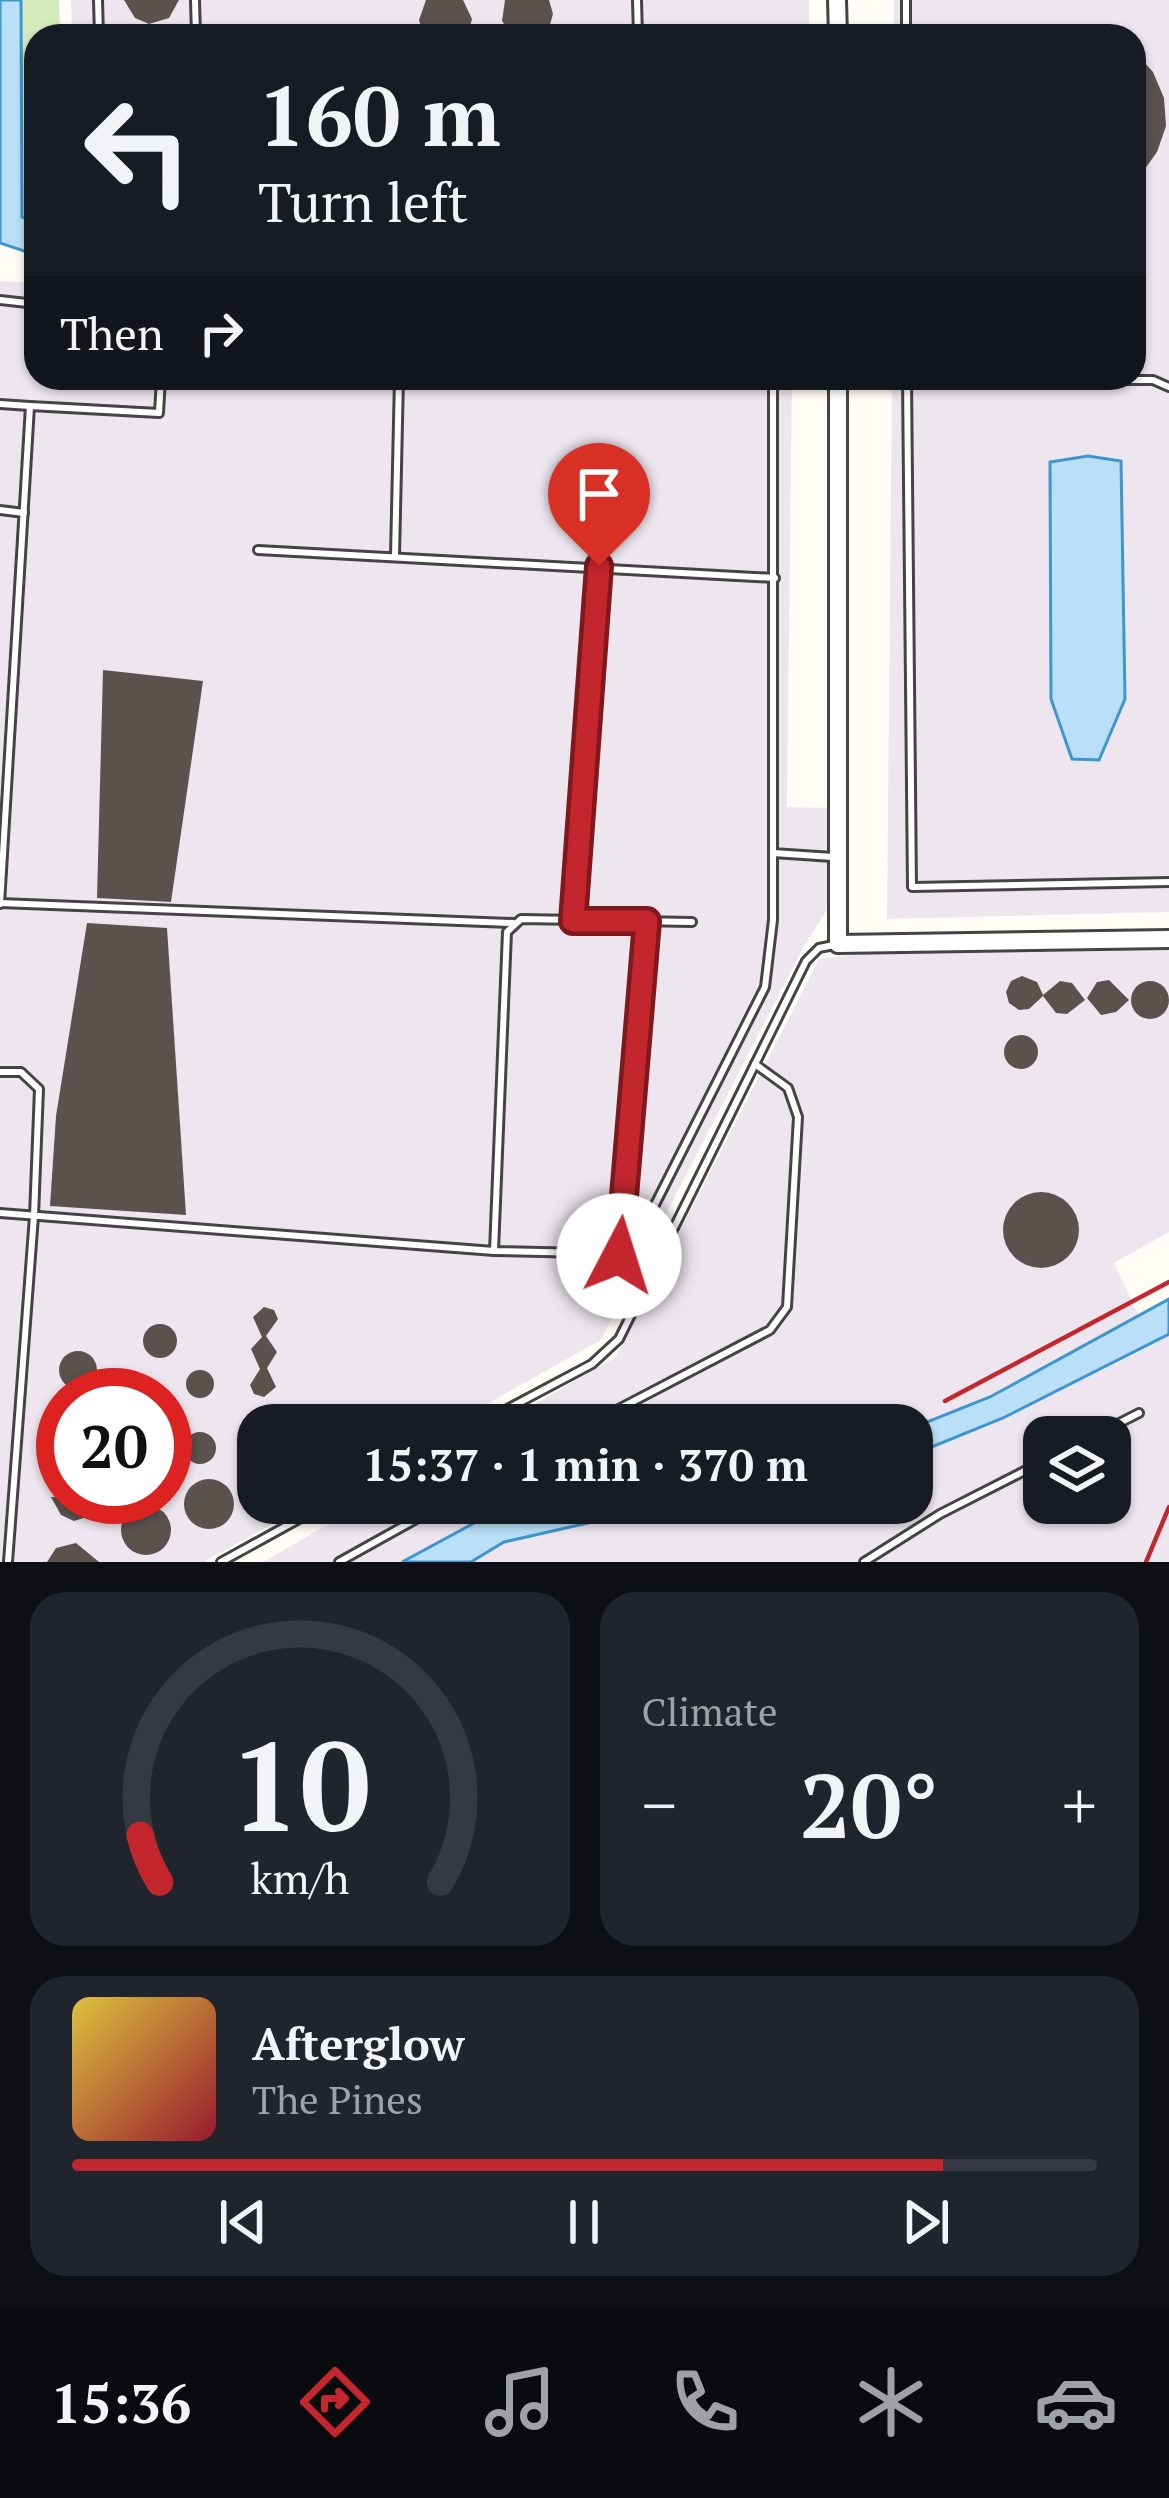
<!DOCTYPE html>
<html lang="en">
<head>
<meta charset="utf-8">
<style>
	:root { --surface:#171b24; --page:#20242c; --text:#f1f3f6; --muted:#9ea1a6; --line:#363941; --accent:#c4262e }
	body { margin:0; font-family:"PT Serif",serif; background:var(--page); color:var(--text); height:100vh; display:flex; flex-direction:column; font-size:45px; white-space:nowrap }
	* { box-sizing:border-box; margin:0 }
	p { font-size:39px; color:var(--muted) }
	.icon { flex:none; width:66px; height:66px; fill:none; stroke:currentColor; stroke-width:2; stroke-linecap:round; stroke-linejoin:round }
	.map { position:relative; height:1562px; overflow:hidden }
	.sheet { display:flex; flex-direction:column; gap:30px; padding:30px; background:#0d0f14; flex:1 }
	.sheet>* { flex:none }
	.top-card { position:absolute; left:24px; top:24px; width:1122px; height:366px; border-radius:36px; box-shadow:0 3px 9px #0004; background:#171b24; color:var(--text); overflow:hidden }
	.fabs { position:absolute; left:1023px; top:1416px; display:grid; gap:24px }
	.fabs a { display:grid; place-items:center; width:108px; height:108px; border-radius:24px; background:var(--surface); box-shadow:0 3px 9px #0004; font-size:60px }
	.speed { position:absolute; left:36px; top:1368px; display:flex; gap:24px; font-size:60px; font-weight:700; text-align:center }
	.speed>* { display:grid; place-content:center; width:156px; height:156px; border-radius:50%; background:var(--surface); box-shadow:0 3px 9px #0004; line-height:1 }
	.speed .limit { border:18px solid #d22; background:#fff; color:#111 }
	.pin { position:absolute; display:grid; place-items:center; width:102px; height:102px; color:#fff; margin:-123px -51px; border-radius:50% 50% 50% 0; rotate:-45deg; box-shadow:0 0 12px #0007 }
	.pin .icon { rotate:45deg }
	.me { position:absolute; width:132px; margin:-66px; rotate:5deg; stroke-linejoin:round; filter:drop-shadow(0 0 9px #0008) }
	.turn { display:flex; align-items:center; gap:42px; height:252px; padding:0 36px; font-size:54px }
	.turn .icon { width:156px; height:156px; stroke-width:2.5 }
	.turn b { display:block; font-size:84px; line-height:102px }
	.then { display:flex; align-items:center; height:114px; padding:0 36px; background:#0003; gap:24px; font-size:45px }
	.big { font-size:90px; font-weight:800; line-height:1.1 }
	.sheet .tile { flex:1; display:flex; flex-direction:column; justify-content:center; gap:18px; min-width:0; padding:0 42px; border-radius:36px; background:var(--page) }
	.sheet .dial { align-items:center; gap:0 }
	.dial svg { height:312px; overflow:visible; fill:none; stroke:var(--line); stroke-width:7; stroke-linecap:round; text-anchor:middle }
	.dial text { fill:var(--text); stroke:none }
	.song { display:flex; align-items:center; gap:36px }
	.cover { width:144px; height:144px; border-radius:18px; background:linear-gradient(135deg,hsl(50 70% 55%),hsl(350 70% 35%)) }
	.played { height:12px; border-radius:6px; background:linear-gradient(90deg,var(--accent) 85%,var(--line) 85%) }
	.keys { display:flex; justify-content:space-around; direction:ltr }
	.heat { display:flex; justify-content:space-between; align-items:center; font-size:66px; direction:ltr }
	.sheet .tiles { flex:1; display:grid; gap:30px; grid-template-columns:1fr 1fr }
	.tile:last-child { grid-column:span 2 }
	.trip { position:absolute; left:237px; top:1404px; width:696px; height:120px; border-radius:36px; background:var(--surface); box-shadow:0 3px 9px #0004; font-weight:800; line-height:120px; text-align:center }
	.tab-bar { display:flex; height:192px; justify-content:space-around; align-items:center; background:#090b0e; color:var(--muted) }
	.tab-bar .icon { width:84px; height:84px }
	.tab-bar .on { color:var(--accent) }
	.tab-bar b { font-size:54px; color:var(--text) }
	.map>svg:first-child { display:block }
	.industrial { fill:#eee6ef; fill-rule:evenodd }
	.green { fill:#d5ebbd }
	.water { fill:#b9e0f7; stroke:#3f96cf; stroke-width:3 }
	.building { fill:#5a524d }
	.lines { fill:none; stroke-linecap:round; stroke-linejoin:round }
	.service-casing { stroke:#444; stroke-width:12 }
	.tertiary-casing { stroke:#444; stroke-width:22 }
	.service { stroke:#fff; stroke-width:6 }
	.tertiary { stroke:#fff; stroke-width:16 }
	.rail { stroke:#c4262e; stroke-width:4.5 }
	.route-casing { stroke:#7f191e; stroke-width:30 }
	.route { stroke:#c4262e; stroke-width:21 }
</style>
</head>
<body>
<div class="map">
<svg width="1169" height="1562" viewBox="0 0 1169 1562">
	<rect width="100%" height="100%" fill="#fffdf5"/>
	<g class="industrial">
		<polygon points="71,0 809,0 809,36 72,36"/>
		<polygon points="894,0 1169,0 1169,912 887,919 892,378 1134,378 1134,36 894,36"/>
		<path d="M0 281 36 283V378H792L787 807 831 808 828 908 804 946 601 1340 449 1425H258V1503H310L204 1562H0ZM63 1395H165V1497H63Z"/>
		<polygon points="1169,950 1169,1232 1114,1263 1139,1316 990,1397 912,1428 499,1425 616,1357 819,959 886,951"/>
		<path d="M1169 1334V1562H471L504 1542 676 1503H912V1455L1003 1418ZM1044 1437H1110V1503H1044Z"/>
		<polygon points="365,1503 527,1503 476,1522 402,1562 263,1562"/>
	</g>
	<polygon class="green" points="21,0 59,0 60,36 36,36 36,223 22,218"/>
	<g class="water">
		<polygon points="0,0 21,0 22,217 36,223 36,255 0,243"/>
		<polygon points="1088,456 1121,461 1125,699 1099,760 1072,759 1051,699 1050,462"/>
		<polygon points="1169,1299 1169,1334 1003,1418 912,1455 912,1428 990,1397"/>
		<polygon points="527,1503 676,1503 504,1542 471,1562 402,1562 476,1522"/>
	</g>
	<g class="building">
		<polygon points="124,0 179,0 169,18 149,24 135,18"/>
		<polygon points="426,0 463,0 472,19 467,36 424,36 419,20"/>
		<polygon points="505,0 549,0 553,14 549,28 541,36 513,36 502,21"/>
		<polygon points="1134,51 1153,72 1164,98 1166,126 1157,152 1134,184"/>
		<polygon points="103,670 203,681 171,902 97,898"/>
		<polygon points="87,923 167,928 186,1215 50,1206 56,1116"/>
		<polygon points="1022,976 1037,982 1043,995 1060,981 1072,983 1085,1000 1067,1014 1056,1013 1043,996 1029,1009 1019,1010 1009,1003 1006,992 1011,981"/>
		<polygon points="1109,980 1129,1000 1116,1012 1101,1015 1087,998 1097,982"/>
		<circle cx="1150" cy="1000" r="19"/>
		<circle cx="1021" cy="1052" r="17"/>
		<circle cx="1041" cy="1230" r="38"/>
		<polygon points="264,1307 274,1310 278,1319 266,1336 277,1352 267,1368 276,1387 264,1397 254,1394 250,1385 260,1369 251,1349 262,1337 253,1317"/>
		<circle cx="160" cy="1341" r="17"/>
		<circle cx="78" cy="1370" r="19"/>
		<circle cx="200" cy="1384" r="14"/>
		<circle cx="200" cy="1448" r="16"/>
		<circle cx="209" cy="1504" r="25"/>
		<polygon points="51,1497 103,1497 93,1515 74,1521 61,1515"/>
		<circle cx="146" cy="1530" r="25"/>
		<polygon points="76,1543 99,1562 47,1562 56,1548"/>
	</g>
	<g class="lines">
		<defs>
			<g id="service">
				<polyline points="98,0 99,36"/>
				<polyline points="195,0 196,36"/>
				<polyline points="637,0 638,36"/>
				<polyline points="906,0 906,36"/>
				<polyline points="0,300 36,304"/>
				<polyline points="773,378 773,853 833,857"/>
				<polyline points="907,378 912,887 1169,882"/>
				<polyline points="907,380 1153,380 1169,387"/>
				<polyline points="0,404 30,406"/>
				<polyline points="0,510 24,513"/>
				<polyline points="258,550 775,578"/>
				<polyline points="395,556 399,378"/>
				<polyline points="0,903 513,923"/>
				<polyline points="0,904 30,406 159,413 161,378"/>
				<polyline points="573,921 599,566"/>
				<polyline points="0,1072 21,1072 39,1089 34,1216 8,1562"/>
				<polyline points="0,1213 494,1251 630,1254 765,987 773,920 773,853"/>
				<polyline points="494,1251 507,932 521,919 692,922"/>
				<polyline points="619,1256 647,921"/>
				<polyline points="477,1425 592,1364 619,1339 806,961 819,948 834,945"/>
				<polyline points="588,1425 770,1330 787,1307 798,1117 788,1088 755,1064"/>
				<polyline points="1092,1437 1139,1413"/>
				<polyline points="221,1562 328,1503"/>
				<polyline points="339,1562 445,1503"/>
				<polyline points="864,1562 940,1514 1044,1461"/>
			</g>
			<g id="tertiary">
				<polyline points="837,0 838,36"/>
				<polyline points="838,378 838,944 1169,939"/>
			</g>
		</defs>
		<use href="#service" class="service-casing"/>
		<use href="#tertiary" class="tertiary-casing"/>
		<use href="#service" class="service"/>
		<use href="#tertiary" class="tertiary"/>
		<g class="rail">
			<polyline points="945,1401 1169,1282"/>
			<polyline points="1146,1562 1169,1507"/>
		</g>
	</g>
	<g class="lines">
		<defs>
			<polyline id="route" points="599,566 573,921 647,921 619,1256"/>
		</defs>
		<use href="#route" class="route-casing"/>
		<use href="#route" class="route"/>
	</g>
</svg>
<div class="fabs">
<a><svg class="icon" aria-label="layers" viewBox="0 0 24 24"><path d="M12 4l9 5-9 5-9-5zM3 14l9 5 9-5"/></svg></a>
</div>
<div class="speed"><div class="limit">20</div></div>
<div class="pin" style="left:599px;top:566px;background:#d93025"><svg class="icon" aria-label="arrive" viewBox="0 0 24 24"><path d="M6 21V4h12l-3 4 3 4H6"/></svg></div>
<svg class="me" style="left:619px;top:1256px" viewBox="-20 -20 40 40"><circle r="19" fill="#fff"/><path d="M0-13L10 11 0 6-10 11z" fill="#c4262e"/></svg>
<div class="trip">15:37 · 1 min · 370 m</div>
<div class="top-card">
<div class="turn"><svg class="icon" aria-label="left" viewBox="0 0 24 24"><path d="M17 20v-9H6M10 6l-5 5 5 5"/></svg><div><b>160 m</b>Turn left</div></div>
<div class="then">Then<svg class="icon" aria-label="right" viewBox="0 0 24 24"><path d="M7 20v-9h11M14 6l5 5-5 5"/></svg></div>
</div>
</div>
<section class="sheet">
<div class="tiles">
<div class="tile dial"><svg viewBox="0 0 100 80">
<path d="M14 69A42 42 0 1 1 86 69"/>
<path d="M14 69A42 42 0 0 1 9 57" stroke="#c4262e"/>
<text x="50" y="56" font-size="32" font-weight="700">10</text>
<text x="50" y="72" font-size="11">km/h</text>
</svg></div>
<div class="tile"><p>Climate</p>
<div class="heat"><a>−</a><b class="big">20°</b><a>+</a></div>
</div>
<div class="tile">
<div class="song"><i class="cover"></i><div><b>Afterglow</b><p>The Pines</p></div></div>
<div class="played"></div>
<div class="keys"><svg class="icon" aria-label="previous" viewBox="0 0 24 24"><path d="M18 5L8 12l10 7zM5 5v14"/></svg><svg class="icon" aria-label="pause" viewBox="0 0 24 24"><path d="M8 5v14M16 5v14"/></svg><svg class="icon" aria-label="next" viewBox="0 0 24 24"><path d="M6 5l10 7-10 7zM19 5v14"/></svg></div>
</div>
</div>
</section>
<nav class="tab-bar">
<b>15:36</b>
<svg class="icon on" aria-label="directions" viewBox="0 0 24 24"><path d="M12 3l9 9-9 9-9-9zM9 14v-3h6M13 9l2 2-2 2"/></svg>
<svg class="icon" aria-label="music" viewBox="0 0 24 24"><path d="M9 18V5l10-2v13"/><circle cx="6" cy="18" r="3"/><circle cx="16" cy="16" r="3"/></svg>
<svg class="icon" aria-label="phone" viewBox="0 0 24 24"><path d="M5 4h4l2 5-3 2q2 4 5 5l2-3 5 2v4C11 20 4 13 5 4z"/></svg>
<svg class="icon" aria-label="climate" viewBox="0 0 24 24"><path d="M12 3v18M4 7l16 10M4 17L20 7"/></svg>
<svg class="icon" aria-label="car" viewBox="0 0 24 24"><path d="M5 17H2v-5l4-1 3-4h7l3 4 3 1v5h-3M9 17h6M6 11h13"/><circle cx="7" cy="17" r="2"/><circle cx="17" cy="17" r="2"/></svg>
</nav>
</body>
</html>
